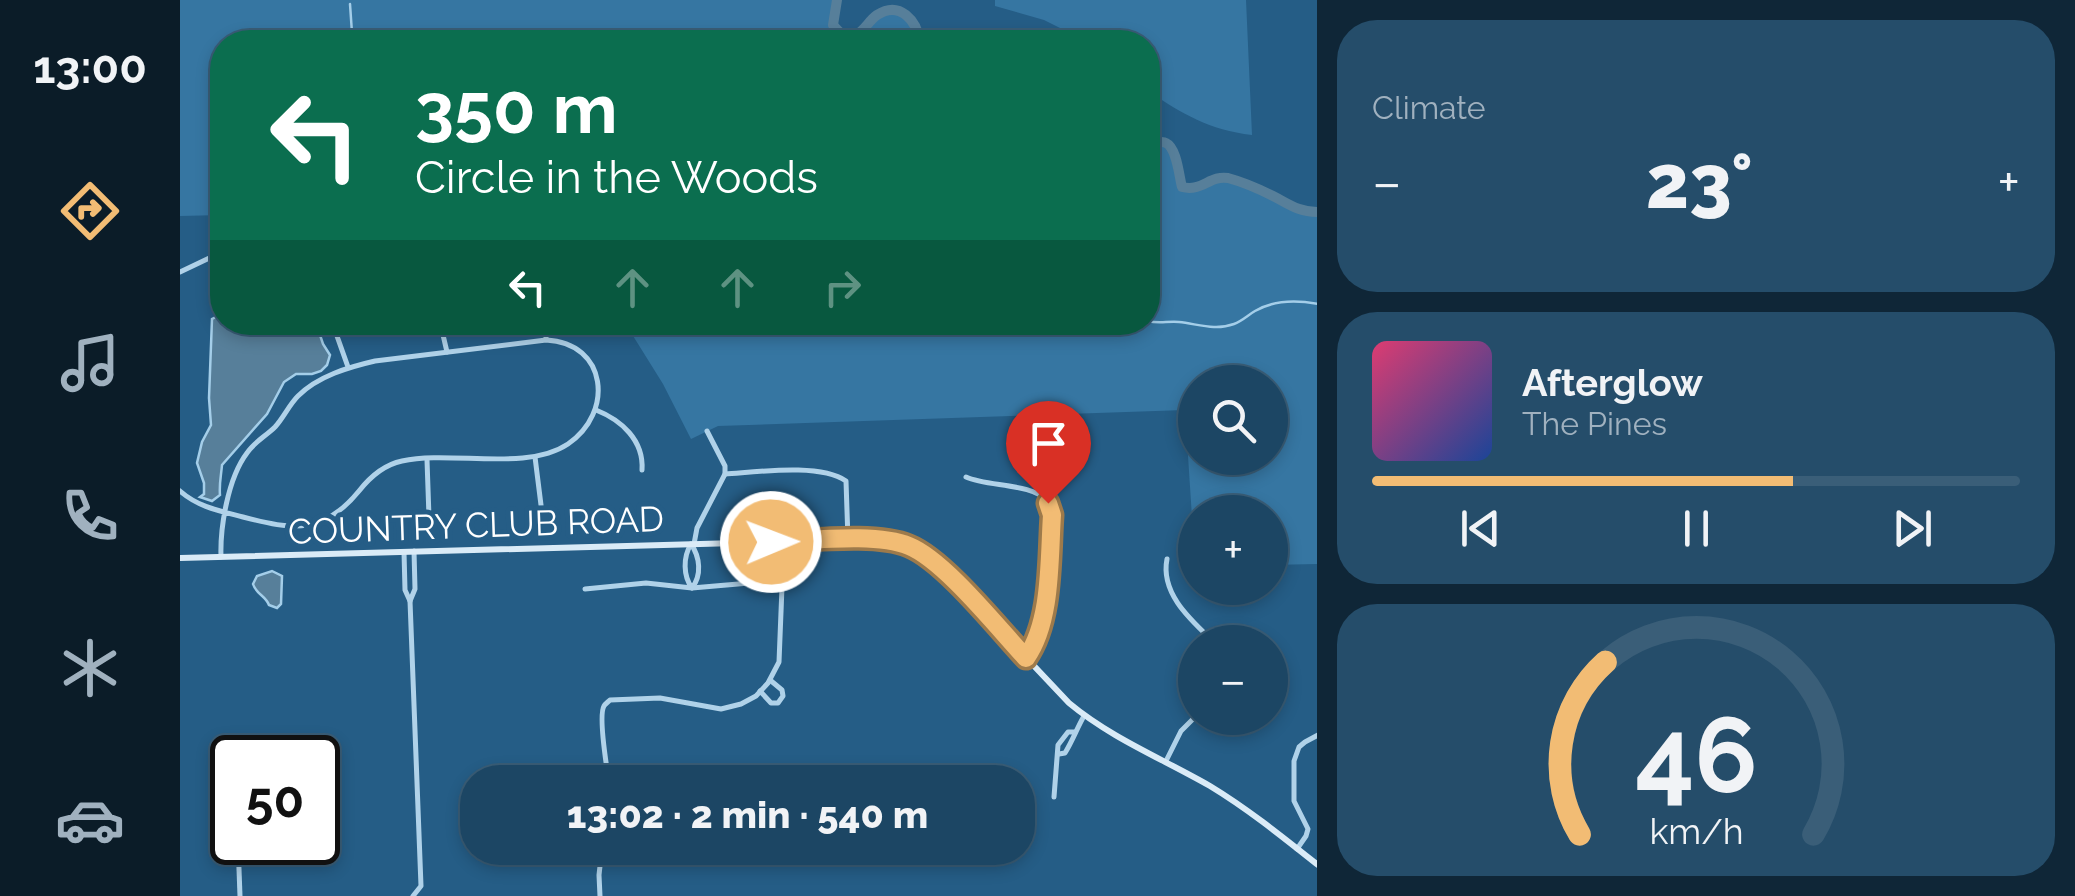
<!DOCTYPE html>
<html lang="en">
<head>
<meta charset="utf-8">
<style>
	:root { --surface:#1c4664; --page:#254d6a; --text:#f1f3f6; --muted:#a0b1bf; --line:#3a5e78; --accent:#f2bc74 }
	body { margin:0; font-family:Raleway,sans-serif; background:var(--page); color:var(--text); height:100vh; display:flex; flex-direction:column; font-size:38px; white-space:nowrap }
	* { box-sizing:border-box; margin:0 }
	p { font-size:32px; color:var(--muted) }
	.icon { flex:none; width:55px; height:55px; fill:none; stroke:currentColor; stroke-width:2; stroke-linecap:round; stroke-linejoin:round }
	.map { position:relative; flex:1; overflow:hidden }
	.sheet { display:flex; flex-direction:column; gap:20px; padding:20px; background:#0f2637; width:758px }
	.sheet>* { flex:none }
	.top-card { position:absolute; left:30px; top:30px; width:950px; height:305px; border-radius:40px; box-shadow:0 5px 15px #0003,0 0 0 2px var(--line); background:#0b6e4f; color:#fff; overflow:hidden }
	.controls { position:absolute; left:998px; top:365px; display:grid; gap:20px }
	.controls a { display:grid; place-items:center; width:110px; height:110px; border-radius:50%; background:var(--surface); box-shadow:0 5px 15px #0003,0 0 0 2px var(--line); font-size:50px }
	.speed { position:absolute; left:30px; top:735px; display:flex; gap:20px; font-size:50px; font-weight:700; text-align:center }
	.speed>* { display:grid; place-content:center; width:130px; height:130px; border-radius:50%; background:var(--surface); box-shadow:0 5px 15px #0003,0 0 0 2px var(--line); line-height:1 }
	.speed .limit { border:5px solid #111; border-radius:15px; background:#fff; color:#111 }
	.pin { position:absolute; display:grid; place-items:center; width:85px; height:85px; color:#fff; margin:-102px -42px; border-radius:50% 50% 50% 0; rotate:-45deg; box-shadow:0 0 10px #0007 }
	.pin .icon { rotate:45deg }
	.me { position:absolute; width:110px; margin:-55px; rotate:89deg; stroke-linejoin:round; filter:drop-shadow(0 0 8px #0008) }
	.turn { display:flex; align-items:center; gap:35px; height:210px; padding:0 40px; font-size:45px }
	.turn .icon { width:130px; height:130px; stroke-width:2.5 }
	.turn b { display:block; font-size:70px; line-height:85px }
	.lanes { display:flex; align-items:center; height:95px; padding:0 40px; background:#0003; justify-content:center; gap:50px; direction:ltr }
	.lanes .off { opacity:.35 }
	.big { font-size:75px; font-weight:800; line-height:1.1 }
	.sheet .widget { flex:1; display:flex; flex-direction:column; justify-content:center; gap:15px; min-width:0; padding:0 35px; border-radius:40px; background:var(--page) }
	.sheet .dial { align-items:center; gap:0 }
	.dial svg { height:260px; overflow:visible; fill:none; stroke:var(--line); stroke-width:7; stroke-linecap:round; text-anchor:middle }
	.dial text { fill:var(--text); stroke:none }
	.song { display:flex; align-items:center; gap:30px }
	.cover { width:120px; height:120px; border-radius:15px; background:linear-gradient(135deg,hsl(340 70% 55%),hsl(220 70% 35%)) }
	.played { height:10px; border-radius:5px; background:linear-gradient(90deg,var(--accent) 65%,var(--line) 65%) }
	.keys { display:flex; justify-content:space-around; direction:ltr }
	.heat { display:flex; justify-content:space-between; align-items:center; font-size:55px; direction:ltr }
	.trip { position:absolute; left:280px; top:765px; width:575px; height:100px; border-radius:40px; background:var(--surface); box-shadow:0 5px 15px #0003,0 0 0 2px var(--line); font-weight:800; line-height:100px; text-align:center }
	main { display:flex; flex:1; min-height:0 }
	.tabs { display:flex; flex-direction:column; width:180px; justify-content:space-around; align-items:center; background:#0b1c28; color:var(--muted) }
	.tabs .icon { width:70px; height:70px }
	.tabs .current { color:var(--accent) }
	.tabs b { font-size:45px; color:var(--text) }
	.map>svg:first-child { display:block }
	.green { fill:#3676a2; fill-rule:evenodd }
	.water { fill:#577f9a; stroke:#a4cee9; stroke-width:2.5 }
	.lines { fill:none; stroke-linecap:round; stroke-linejoin:round }
	.stream { stroke:#a4cee9; stroke-width:2.5 }
	.river { stroke:#577f9a; stroke-width:10 }
	.minor { stroke:#b0d2e9; stroke-width:5 }
	.secondary { stroke:#daebf7; stroke-width:6 }
	.route-casing { stroke:#9d7a4b; stroke-width:25 }
	.route { stroke:#f2bc74; stroke-width:18 }
	.labels { text-anchor:middle; dominant-baseline:central; stroke-width:10; stroke-linejoin:round; paint-order:stroke }
	.street-label { font-size:35px; fill:#fff; stroke:#255d86 }
</style>
</head>
<body>
<main>
<nav class="tabs">
<b>13:00</b>
<svg class="icon current" aria-label="directions" viewBox="0 0 24 24"><path d="M12 3l9 9-9 9-9-9zM9 14v-3h6M13 9l2 2-2 2"/></svg>
<svg class="icon" aria-label="music" viewBox="0 0 24 24"><path d="M9 18V5l10-2v13"/><circle cx="6" cy="18" r="3"/><circle cx="16" cy="16" r="3"/></svg>
<svg class="icon" aria-label="phone" viewBox="0 0 24 24"><path d="M5 4h4l2 5-3 2q2 4 5 5l2-3 5 2v4C11 20 4 13 5 4z"/></svg>
<svg class="icon" aria-label="climate" viewBox="0 0 24 24"><path d="M12 3v18M4 7l16 10M4 17L20 7"/></svg>
<svg class="icon" aria-label="car" viewBox="0 0 24 24"><path d="M5 17H2v-5l4-1 3-4h7l3 4 3 1v5h-3M9 17h6M6 11h13"/><circle cx="7" cy="17" r="2"/><circle cx="17" cy="17" r="2"/></svg>
</nav>
<div class="map">
<svg width="1138" height="896" viewBox="0 0 1138 896">
	<rect width="100%" height="100%" fill="#255d86"/>
	<g class="green">
		<path d="M0 0H656L652 25C658 32 663 38 672 37 683 35 688 22 696 17 719 0 736 21 740 42H42V215L0 216Z"/>
		<path d="M815 0H1066L1072 135C1029 130 1003 114 968 91V42H908L864 20 815 6Z"/>
		<path d="M981 142 987 144 992 152 1002 187C1022 192 1030 175 1048 179 1063 182 1079 189 1093 196 1109 205 1118 213 1137 212V564L1090 565V512H1015V563L1005 410 538 426 511 439 483 384 445 323 968 322V146ZM1015 382H1090V458H1015Z"/>
	</g>
	<g class="water">
		<path d="M42 314V322L136 323 143 344 150 355 147 365 141 371 132 374H116L104 382 87 414 42 465C41 477 39 484 40 495L32 501 20 497 24 494V483L17 463 22 442 31 425 29 398 32 319Z"/>
		<path d="M92 571 102 576 101 604 97 608 89 605C86 596 76 594 73 584L77 576Z"/>
	</g>
	<g class="lines">
		<g class="stream">
			<polyline points="168,42 172,33 170,4"/>
			<polyline points="37,316 37,302 42,295"/>
			<path d="M968 321C979 324 987 321 999 322 1018 324 1035 331 1054 324 1062 321 1068 315 1075 311 1094 300 1117 300 1138 304"/>
		</g>
		<g class="river">
			<path d="M657 0 653 25C658 31 664 38 673 36 683 34 688 21 697 15 720 0 737 21 740 42"/>
			<path d="M968 145C972 144 981 140 986 143 997 148 999 176 1002 187 1022 192 1030 175 1048 178 1063 182 1079 189 1093 196 1109 204 1118 212 1138 212"/>
		</g>
		<g class="minor">
			<polyline points="0,272 42,252"/>
			<polyline points="152,322 168,367"/>
			<polyline points="260,322 267,352"/>
			<polyline points="366,322 366,339"/>
			<path d="M416 410C441 420 464 440 462 470"/>
			<polyline points="355,457 362,513"/>
			<polyline points="247,460 249,517"/>
			<path d="M545 474C577 472 640 463 666 481L668 540"/>
			<path d="M786 477C808 487 852 483 867 501 877 513 865 612 860 630 857 641 852 649 846 657"/>
			<path d="M0 491C18 507 40 511 63 517 113 530 143 535 179 491 190 477 203 465 222 461 271 450 346 472 388 444 434 413 428 343 366 340L195 361C169 367 138 376 118 396 109 405 104 417 95 427 86 436 74 442 67 453 48 478 40 527 41 557"/>
			<path d="M511 544C520 557 522 575 512 588 503 576 503 557 511 544Z"/>
			<polyline points="514,544 517,528 545,474 545,466 527,431"/>
			<polyline points="224,552 225,590 230,601"/>
			<path d="M987 559C980 594 1012 621 1034 642"/>
			<path d="M405 589 466 583 512 588 592 581H598L602 587 599 662 588 683 576 696 561 704 541 709 480 698 430 700C428 702 425 704 424 706 418 716 427 769 429 782"/>
			<polyline points="580,691 591,703 598,703 603,696 602,690 590,680"/>
			<path d="M879 754 885 753C893 740 897 728 904 716"/>
			<polyline points="986,761 1001,731 1015,717"/>
			<polyline points="32,790 45,802 52,815"/>
			<polyline points="874,797 878,745 888,732 895,732"/>
			<polyline points="58,842 60,896"/>
			<polyline points="1117,849 1126,836 1128,829 1114,801 1114,761 1119,747 1125,742 1138,735"/>
			<polyline points="233,896 241,886 230,601 235,589 234,551"/>
			<polyline points="420,896 419,875 422,848"/>
		</g>
		<path class="secondary" d="M0 558 668 540C718 540 733 542 771 578L889 703C931 738 983 759 1030 786 1068 809 1104 838 1138 865"/>
	</g>
	<g class="lines">
		<defs>
			<path id="route" d="M591 542C628 541 696 532 729 546 764 560 818 628 846 658 872 621 869 559 872 515L868 503"/>
		</defs>
		<use href="#route" class="route-casing"/>
		<use href="#route" class="route"/>
	</g>
	<g class="labels">
		<g class="street-label">
			<text transform="translate(296 525) rotate(-2)">COUNTRY CLUB ROAD</text>
		</g>
	</g>
</svg>
<div class="controls">
<a><svg class="icon" aria-label="search" viewBox="0 0 24 24"><circle cx="10" cy="10" r="6"/><path d="M15 15l6 6"/></svg></a>
<a>+</a>
<a>−</a>
</div>
<div class="speed"><div class="limit">50</div></div>
<div class="pin" style="left:868px;top:503px;background:#d93025"><svg class="icon" aria-label="arrive" viewBox="0 0 24 24"><path d="M6 21V4h12l-3 4 3 4H6"/></svg></div>
<svg class="me" style="left:591px;top:542px" viewBox="-20 -20 40 40"><circle r="17" fill="#f2bc74" stroke="#fff" stroke-width="3"/><path d="M0-11L8 9 0 5-8 9z" fill="#fff"/></svg>
<div class="trip">13:02 · 2 min · 540 m</div>
<div class="top-card">
<div class="turn"><svg class="icon" aria-label="left" viewBox="0 0 24 24"><path d="M17 20v-9H6M10 6l-5 5 5 5"/></svg><div><b>350 m</b>Circle in the Woods</div></div>
<div class="lanes"><svg class="icon" aria-label="left" viewBox="0 0 24 24"><path d="M17 20v-9H6M10 6l-5 5 5 5"/></svg><svg class="icon off" aria-label="ahead" viewBox="0 0 24 24"><path d="M12 20V5M6 11l6-6 6 6"/></svg><svg class="icon off" aria-label="ahead" viewBox="0 0 24 24"><path d="M12 20V5M6 11l6-6 6 6"/></svg><svg class="icon off" aria-label="right" viewBox="0 0 24 24"><path d="M7 20v-9h11M14 6l5 5-5 5"/></svg></div>
</div>
</div>
<section class="sheet">
<div class="widget"><p>Climate</p>
<div class="heat"><a>−</a><b class="big">23°</b><a>+</a></div>
</div>
<div class="widget">
<div class="song"><i class="cover"></i><div><b>Afterglow</b><p>The Pines</p></div></div>
<div class="played"></div>
<div class="keys"><svg class="icon" aria-label="previous" viewBox="0 0 24 24"><path d="M18 5L8 12l10 7zM5 5v14"/></svg><svg class="icon" aria-label="pause" viewBox="0 0 24 24"><path d="M8 5v14M16 5v14"/></svg><svg class="icon" aria-label="next" viewBox="0 0 24 24"><path d="M6 5l10 7-10 7zM19 5v14"/></svg></div>
</div>
<div class="widget dial"><svg viewBox="0 0 100 80">
<path d="M14 69A42 42 0 1 1 86 69"/>
<path d="M14 69A42 42 0 0 1 22 16" stroke="#f2bc74"/>
<text x="50" y="56" font-size="32" font-weight="700">46</text>
<text x="50" y="72" font-size="11">km/h</text>
</svg></div>
</section>
</main>
</body>
</html>
